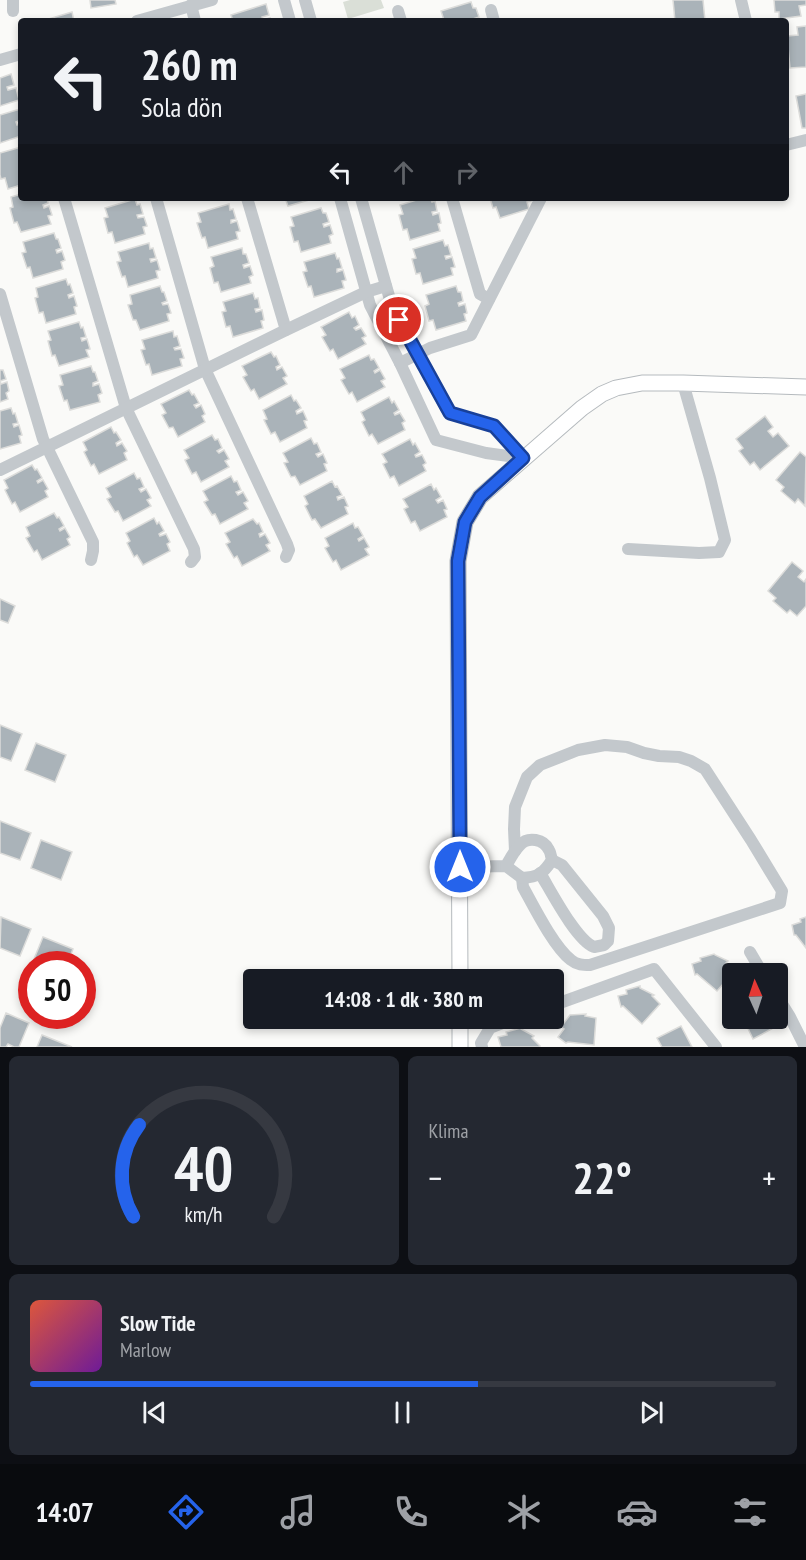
<!DOCTYPE html>
<html lang="tr">
<head>
<meta charset="utf-8">
<style>
	:root { --surface:#171b24; --page:#242831; --text:#f1f3f6; --muted:#9ea1a6; --line:#363941; --accent:#2563eb }
	body { margin:0; font-family:"PT Sans Narrow",sans-serif; background:var(--page); color:var(--text); height:100vh; display:flex; flex-direction:column; font-size:22px; white-space:nowrap }
	* { box-sizing:border-box; margin:0 }
	p { font-size:20px; color:var(--muted) }
	.icon { flex:none; width:33px; height:33px; fill:none; stroke:currentColor; stroke-width:2; stroke-linecap:round; stroke-linejoin:round }
	.map { position:relative; height:1047px; overflow:hidden }
	.panel { display:flex; flex-direction:column; gap:9px; padding:9px; background:#0d0f14; flex:1 }
	.panel>* { flex:none }
	.hud { position:absolute; left:18px; top:18px; width:771px; height:183px; border-radius:6px; box-shadow:0 3px 9px #0003; background:#171b24; color:var(--text); overflow:hidden }
	.needle { width:39px; rotate:357deg }
	.controls { position:absolute; left:722px; top:963px; display:grid; gap:12px }
	.controls a { display:grid; place-items:center; width:66px; height:66px; border-radius:6px; background:var(--surface); box-shadow:0 3px 9px #0003; font-size:30px }
	.speed { position:absolute; left:18px; top:951px; display:flex; gap:12px; font-size:30px; font-weight:700; text-align:center }
	.speed>* { display:grid; place-content:center; width:78px; height:78px; border-radius:50%; background:var(--surface); box-shadow:0 3px 9px #0003; line-height:1 }
	.speed .limit { border:9px solid #d22; background:#fff; color:#111 }
	.pin { position:absolute; display:grid; place-items:center; width:51px; height:51px; color:#fff; margin:-26px; border:3px solid #fff; border-radius:50%; box-shadow:0 2px 6px #0007 }
	.me { position:absolute; width:66px; margin:-33px; rotate:0deg; stroke-linejoin:round; filter:drop-shadow(0 0 4px #0008) }
	.turn { display:flex; align-items:center; gap:21px; height:126px; padding:0 24px; font-size:27px }
	.turn .icon { width:78px; height:78px; stroke-width:2.5 }
	.turn b { display:block; font-size:42px; line-height:51px }
	.lanes { display:flex; align-items:center; height:57px; padding:0 24px; background:#0003; justify-content:center; gap:30px; direction:ltr }
	.lanes .off { opacity:.35 }
	.big { font-size:45px; font-weight:700; line-height:1.1 }
	.panel .tile { flex:1; display:flex; flex-direction:column; justify-content:center; gap:9px; min-width:0; padding:0 21px; border-radius:9px; background:var(--page) }
	.panel .dial { align-items:center; gap:0 }
	.dial svg { height:156px; overflow:visible; fill:none; stroke:var(--line); stroke-width:7; stroke-linecap:round; text-anchor:middle }
	.dial text { fill:var(--text); stroke:none }
	.song { display:flex; align-items:center; gap:18px }
	.cover { width:72px; height:72px; border-radius:9px; background:linear-gradient(135deg,hsl(10 70% 55%),hsl(280 70% 35%)) }
	.played { height:6px; border-radius:3px; background:linear-gradient(90deg,var(--accent) 60%,var(--line) 60%) }
	.keys { display:flex; justify-content:space-around; direction:ltr }
	.heat { display:flex; justify-content:space-between; align-items:center; font-size:33px; direction:ltr }
	.panel .tiles { flex:1; display:grid; gap:9px; grid-template-columns:1fr 1fr }
	.tile:last-child { grid-column:span 2 }
	.trip { position:absolute; left:243px; top:969px; width:321px; height:60px; border-radius:6px; background:var(--surface); box-shadow:0 3px 9px #0003; font-weight:700; line-height:60px; text-align:center }
	.tab-bar { display:flex; height:96px; justify-content:space-around; align-items:center; background:#090b0e; color:var(--muted) }
	.tab-bar .icon { width:42px; height:42px }
	.tab-bar .active { color:var(--accent) }
	.tab-bar b { font-size:27px; color:var(--text) }
	.map>svg:first-child { display:block }
	.pitch { fill:#dadfd7 }
	.building { fill:#aab3b9; stroke:#dcdcda; stroke-width:1.5 }
	.lines { fill:none; stroke-linecap:round; stroke-linejoin:round }
	.major-casing { stroke:#b5babe; stroke-width:17 }
	.minor { stroke:#c3c8cc; stroke-width:12 }
	.major { stroke:#fff; stroke-width:15 }
	.route-casing { stroke:#184099; stroke-width:15 }
	.route { stroke:#2563eb; stroke-width:10 }
</style>
</head>
<body>
<div class="map">
<svg width="806" height="1047" viewBox="0 0 806 1047">
	<rect width="100%" height="100%" fill="#fafaf8"/>
	<polygon class="pitch" points="350,0 381,0 384,8 348,19 343,2"/>
	<g class="building">
		<polygon points="90,0 115,0 116,4 91,8"/>
		<polygon points="673,0 703,0 705,21 675,21"/>
		<polygon points="774,0 806,0 806,5 799,6 801,16 779,19 779,12 775,12"/>
		<polygon points="471,2 473,8 476,8 479,17 473,19 474,21 442,21 444,20 441,11"/>
		<polygon points="266,4 269,15 262,17 263,20 270,18 271,21 233,21 231,15"/>
		<polygon points="72,12 74,21 46,21 45,20"/>
		<polygon points="806,26 806,67 790,68 787,36 798,35 797,27"/>
		<polygon points="11,74 14,85 7,87 8,90 16,88 19,100 0,106 0,78"/>
		<polygon points="806,94 806,128 802,128 796,96"/>
		<polygon points="20,109 21,120 16,122 17,125 21,123 21,136 0,143 0,115"/>
		<polygon points="21,147 21,185 8,189 5,178 1,179 0,175 0,153"/>
		<polygon points="21,194 21,198 47,198 48,203 43,205 44,208 49,206 52,215 48,216 51,224 21,232 17,222 14,223 10,208 13,207 11,197"/>
		<polygon points="285,198 316,198 288,206"/>
		<polygon points="423,198 431,198 432,202 435,201 437,211 432,212 433,215 439,213 441,223 438,224 440,231 410,240 407,229 403,230 399,215 403,214 400,205"/>
		<polygon points="490,198 530,198 531,201 527,202 529,209 500,218 496,207 493,208"/>
		<polygon points="135,199 137,205 140,204 143,214 137,215 138,218 144,217 147,226 143,227 145,234 115,243 112,232 108,233 104,218 108,217 105,208"/>
		<polygon points="229,204 230,210 233,209 236,219 231,220 231,223 237,221 240,231 236,232 238,239 208,248 205,237 202,238 197,223 201,222 198,213"/>
		<polygon points="321,208 323,213 326,213 329,222 323,224 324,227 330,225 333,234 329,236 331,243 301,252 298,241 294,242 290,227 294,226 291,217"/>
		<polygon points="54,233 56,239 58,239 61,248 56,250 57,253 62,251 65,260 61,262 63,269 33,278 30,267 27,268 22,253 26,252 23,242"/>
		<polygon points="443,240 445,246 448,245 451,255 445,256 446,259 452,257 455,267 451,268 453,275 423,284 420,273 416,274 412,259 416,258 413,249"/>
		<polygon points="149,243 150,249 153,248 156,258 150,259 151,262 157,260 160,270 156,271 158,278 128,287 125,276 122,277 117,262 121,261 118,252"/>
		<polygon points="242,248 243,254 246,254 249,263 243,265 244,268 250,266 253,275 249,277 251,283 221,292 218,282 214,283 210,268 214,266 211,257"/>
		<polygon points="335,253 337,259 339,258 342,268 337,269 337,272 343,270 346,280 342,281 344,288 314,297 311,286 308,287 303,272 307,271 304,262"/>
		<polygon points="66,279 68,285 70,284 73,293 68,295 69,298 74,296 77,306 74,307 76,314 46,323 43,312 39,313 35,298 38,297 36,288"/>
		<polygon points="160,286 162,292 164,292 167,301 162,303 163,305 168,304 171,313 167,314 169,321 140,330 136,320 133,320 128,305 132,304 130,295"/>
		<polygon points="456,286 458,292 461,292 463,301 458,303 459,306 465,304 467,313 464,314 466,321 436,330 433,320 429,321 425,306 429,304 426,295"/>
		<polygon points="253,293 255,299 258,298 260,308 255,309 256,312 262,310 264,320 261,321 263,328 233,337 230,326 226,327 222,312 226,311 223,302"/>
		<polygon points="349,312 352,318 355,316 359,325 354,328 356,330 361,328 366,336 362,338 366,344 338,359 333,349 330,351 322,337 326,335 321,327"/>
		<polygon points="79,322 81,328 83,327 86,337 81,338 82,341 87,339 90,349 86,350 89,357 59,366 55,355 52,356 48,341 51,340 48,331"/>
		<polygon points="173,331 174,337 177,336 180,346 174,348 175,350 181,349 184,358 180,359 182,366 152,375 149,364 146,365 141,350 145,349 142,340"/>
		<polygon points="271,352 274,357 276,356 280,365 276,367 277,370 282,367 287,376 283,378 287,384 259,399 254,389 251,391 243,377 247,375 242,366"/>
		<polygon points="369,355 371,360 374,359 379,368 374,371 375,373 380,370 385,379 381,381 385,387 357,402 352,392 349,394 341,380 345,378 340,369"/>
		<polygon points="91,366 93,372 95,372 98,381 93,383 93,386 99,384 102,393 98,395 100,402 70,410 67,400 64,401 59,386 63,385 60,375"/>
		<polygon points="0,370 3,370 6,379 0,381 1,384 7,382 9,391 6,393 8,399 0,402"/>
		<polygon points="189,390 192,395 194,394 199,403 194,405 196,408 201,405 205,414 202,416 205,422 178,437 173,427 169,428 162,415 166,413 161,404"/>
		<polygon points="291,395 294,401 296,400 301,408 296,411 297,414 303,411 307,420 304,421 307,428 280,442 275,432 271,434 264,420 267,419 263,410"/>
		<polygon points="389,397 392,403 394,401 399,410 394,413 395,415 400,413 405,421 402,423 405,430 378,444 372,434 369,436 362,422 365,420 361,412"/>
		<polygon points="11,408 13,414 15,413 18,423 13,424 14,427 19,425 22,435 19,436 21,443 0,449 0,411"/>
		<polygon points="765,416 773,427 768,431 773,437 778,433 789,446 760,470 754,462 750,465 739,451 743,448 736,439"/>
		<polygon points="111,427 114,433 116,432 121,440 116,443 117,446 122,443 127,451 124,453 127,460 99,474 94,464 91,466 84,452 87,450 83,442"/>
		<polygon points="212,435 215,440 218,439 222,448 217,451 219,453 224,450 229,459 225,461 229,467 201,482 196,472 192,474 185,460 189,458 184,450"/>
		<polygon points="311,438 314,444 317,443 321,452 316,454 318,457 323,454 327,463 324,464 327,471 300,485 295,476 291,477 284,463 288,462 283,453"/>
		<polygon points="410,439 413,445 415,443 420,452 415,455 416,457 422,455 426,463 423,465 426,471 399,486 394,476 390,478 383,464 387,462 382,454"/>
		<polygon points="800,452 806,457 805,506 798,499 795,503 781,491 784,487 776,480"/>
		<polygon points="32,465 35,470 37,469 42,478 37,481 38,483 43,480 48,489 45,491 48,497 20,512 15,502 12,504 5,490 8,488 4,480"/>
		<polygon points="134,473 137,479 140,478 144,487 139,489 141,492 146,489 151,498 147,500 151,506 123,521 118,511 115,512 107,499 111,497 106,488"/>
		<polygon points="231,476 234,482 237,481 241,490 236,492 238,495 243,492 248,501 244,503 248,509 220,524 215,514 212,515 204,502 208,500 203,491"/>
		<polygon points="332,481 335,487 337,486 342,495 337,497 338,500 344,497 348,506 345,507 348,514 321,528 315,519 312,520 305,506 308,504 304,496"/>
		<polygon points="431,484 434,490 436,488 441,497 436,500 438,503 443,500 447,509 444,510 447,517 420,531 415,521 411,523 404,509 408,507 403,499"/>
		<polygon points="54,513 57,518 59,517 64,526 59,529 60,531 65,528 70,537 67,539 70,545 42,560 37,550 34,552 26,538 30,536 26,527"/>
		<polygon points="154,518 157,524 159,522 164,531 159,534 160,536 166,534 170,542 167,544 170,551 143,565 137,555 134,557 127,543 130,541 126,533"/>
		<polygon points="253,519 257,524 259,523 263,532 259,534 260,537 265,534 270,543 266,545 270,551 242,566 237,556 234,558 226,544 230,542 225,533"/>
		<polygon points="353,523 355,528 358,527 363,536 358,539 359,541 364,538 369,547 365,549 369,555 341,570 336,560 333,562 325,548 329,546 325,538"/>
		<polygon points="792,562 803,571 798,577 804,582 806,579 806,606 797,616 790,610 787,613 773,601 776,598 768,591"/>
		<polygon points="0,599 15,606 8,623 0,620"/>
		<polygon points="0,725 22,734 11,761 0,757"/>
		<polygon points="36,743 66,755 55,782 25,770"/>
		<polygon points="0,821 31,833 20,860 0,853"/>
		<polygon points="41,840 72,852 61,880 31,868"/>
		<polygon points="1,917 31,929 20,956 0,948"/>
		<polygon points="806,917 806,948 796,935 794,935 792,925 801,922 800,919"/>
		<polygon points="43,937 73,949 67,964 32,964"/>
		<polygon points="714,954 715,955 728,961 726,963 735,970 717,991 697,974 695,975 692,964 701,961 700,958"/>
		<polygon points="640,986 640,988 654,995 652,996 660,1004 642,1024 623,1006 621,1007 618,996 627,994 626,990"/>
		<polygon points="6,1013 29,1023 19,1047 14,1047 8,1044 6,1047 0,1047 0,1028"/>
		<polygon points="586,1014 585,1016 596,1018 594,1045 568,1042 566,1043 558,1037 564,1029 561,1027 570,1015"/>
		<polygon points="743,1018 773,1018 777,1026 753,1039"/>
		<polygon points="681,1026 692,1047 662,1047 657,1038"/>
		<polygon points="521,1028 521,1029 534,1036 532,1038 540,1046 539,1047 501,1047 498,1037 507,1035 506,1032"/>
		<polygon points="42,1035 72,1047 37,1047"/>
	</g>
	<g class="lines">
		<defs>
			<g id="major">
				<polyline points="460,980 458,561 465,522 480,497 582,408 602,394 616,388 642,383 683,383 806,387"/>
				<polyline points="460,1018 460,1047"/>
			</g>
		</defs>
		<use href="#major" class="major-casing"/>
		<g class="minor">
			<polyline points="284,0 290,21"/>
			<polyline points="305,0 311,21"/>
			<polyline points="741,0 746,21"/>
			<polyline points="191,5 195,21"/>
			<polyline points="491,10 494,21"/>
			<polyline points="13,11 13,0"/>
			<polyline points="398,11 401,21"/>
			<polyline points="137,21 212,0"/>
			<polyline points="0,60 21,54"/>
			<polyline points="786,145 806,140"/>
			<polyline points="64,198 126,408 194,549 195,557 191,562"/>
			<polyline points="156,198 205,369 287,544 289,550 286,557"/>
			<polyline points="247,198 286,330"/>
			<polyline points="340,198 370,305 400,363 436,440 486,453 523,458 494,426 450,413 445,406 408,338 391,303 361,198"/>
			<polyline points="452,198 480,294 489,299"/>
			<polyline points="0,294 43,439 93,542 93,551 91,560"/>
			<polyline points="400,363 430,348 471,335 541,198"/>
			<polyline points="0,470 286,330 366,292 386,286"/>
			<polyline points="628,549 699,553 719,552 725,540 710,478 683,383"/>
			<path d="M515 851 514 829 515 807 527 777 540 765 578 750 605 745 627 747 644 753 659 756 679 757 691 761 705 769 751 840 782 891 780 903 590 965C583 965 577 965 571 960 554 947 534 907 523 887L522 878"/>
			<path d="M460 867 506 866 522 878C538 877 543 874 552 860 551 857 551 853 549 850 544 839 528 836 520 845 514 851 510 859 506 866"/>
			<path d="M540 873C551 891 576 940 594 947L604 945 608 941 609 928 603 916 562 865 552 860"/>
			<polyline points="750,952 763,974"/>
			<polyline points="777,996 790,1017 805,1047"/>
			<polyline points="554,1005 654,969 716,1047"/>
			<polyline points="482,1047 481,1043 490,1028 515,1018"/>
		</g>
		<use href="#major" class="major"/>
	</g>
	<g class="lines">
		<defs>
			<polyline id="route" points="399,320 450,413 494,426 523,458 480,497 465,522 458,561 460,867"/>
		</defs>
		<use href="#route" class="route-casing"/>
		<use href="#route" class="route"/>
	</g>
</svg>
<div class="controls">
<a><svg class="needle" viewBox="-14 -14 28 28"><path d="M0-13l5 13h-10z" fill="#e53935"/><path d="M0 13l5-13h-10z" fill="#9ea1a6"/></svg></a>
</div>
<div class="speed"><div class="limit">50</div></div>
<div class="pin" style="left:399px;top:320px;background:#d93025"><svg class="icon" aria-label="arrive" viewBox="0 0 24 24"><path d="M6 21V4h12l-3 4 3 4H6"/></svg></div>
<svg class="me" style="left:460px;top:867px" viewBox="-20 -20 40 40"><circle r="17" fill="#2563eb" stroke="#fff" stroke-width="3"/><path d="M0-11L8 9 0 5-8 9z" fill="#fff"/></svg>
<div class="trip">14:08 · 1 dk · 380 m</div>
<div class="hud">
<div class="turn"><svg class="icon" aria-label="left" viewBox="0 0 24 24"><path d="M17 20v-9H6M10 6l-5 5 5 5"/></svg><div><b>260 m</b>Sola dön</div></div>
<div class="lanes"><svg class="icon" aria-label="left" viewBox="0 0 24 24"><path d="M17 20v-9H6M10 6l-5 5 5 5"/></svg><svg class="icon off" aria-label="ahead" viewBox="0 0 24 24"><path d="M12 20V5M6 11l6-6 6 6"/></svg><svg class="icon off" aria-label="right" viewBox="0 0 24 24"><path d="M7 20v-9h11M14 6l5 5-5 5"/></svg></div>
</div>
</div>
<section class="panel">
<div class="tiles">
<div class="tile dial"><svg viewBox="0 0 100 80">
<path d="M14 69A42 42 0 1 1 86 69"/>
<path d="M14 69A42 42 0 0 1 17 22" stroke="#2563eb"/>
<text x="50" y="56" font-size="32" font-weight="700">40</text>
<text x="50" y="72" font-size="11">km/h</text>
</svg></div>
<div class="tile"><p>Klima</p>
<div class="heat"><a>−</a><b class="big">22°</b><a>+</a></div>
</div>
<div class="tile">
<div class="song"><i class="cover"></i><div><b>Slow Tide</b><p>Marlow</p></div></div>
<div class="played"></div>
<div class="keys"><svg class="icon" aria-label="previous" viewBox="0 0 24 24"><path d="M18 5L8 12l10 7zM5 5v14"/></svg><svg class="icon" aria-label="pause" viewBox="0 0 24 24"><path d="M8 5v14M16 5v14"/></svg><svg class="icon" aria-label="next" viewBox="0 0 24 24"><path d="M6 5l10 7-10 7zM19 5v14"/></svg></div>
</div>
</div>
</section>
<nav class="tab-bar">
<b>14:07</b>
<svg class="icon active" aria-label="directions" viewBox="0 0 24 24"><path d="M12 3l9 9-9 9-9-9zM9 14v-3h6M13 9l2 2-2 2"/></svg>
<svg class="icon" aria-label="music" viewBox="0 0 24 24"><path d="M9 18V5l10-2v13"/><circle cx="6" cy="18" r="3"/><circle cx="16" cy="16" r="3"/></svg>
<svg class="icon" aria-label="phone" viewBox="0 0 24 24"><path d="M5 4h4l2 5-3 2q2 4 5 5l2-3 5 2v4C11 20 4 13 5 4z"/></svg>
<svg class="icon" aria-label="climate" viewBox="0 0 24 24"><path d="M12 3v18M4 7l16 10M4 17L20 7"/></svg>
<svg class="icon" aria-label="car" viewBox="0 0 24 24"><path d="M5 17H2v-5l4-1 3-4h7l3 4 3 1v5h-3M9 17h6M6 11h13"/><circle cx="7" cy="17" r="2"/><circle cx="17" cy="17" r="2"/></svg>
<svg class="icon" aria-label="filters" viewBox="0 0 24 24"><path d="M4 7h16M4 17h16"/><circle cx="9" cy="7" r="2"/><circle cx="15" cy="17" r="2"/></svg>
</nav>
</body>
</html>
